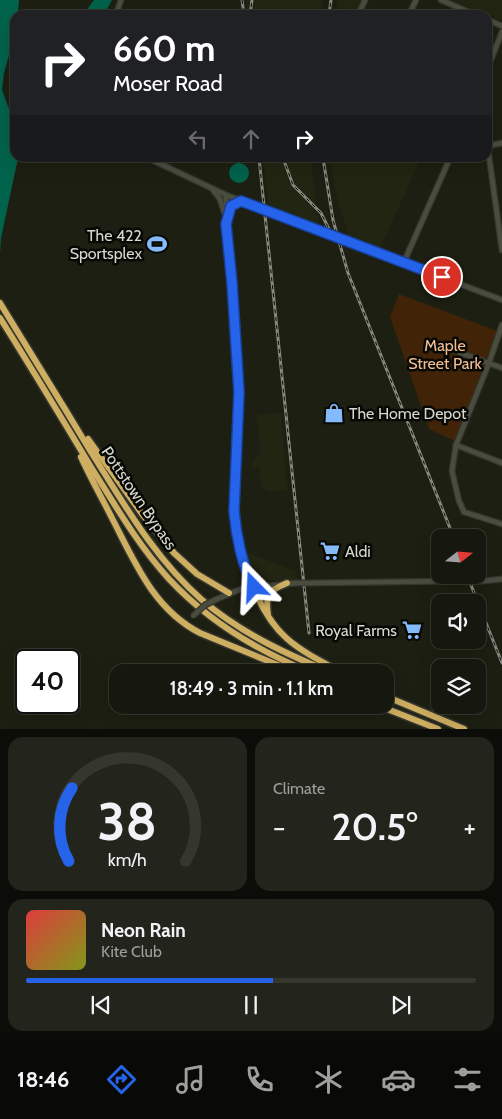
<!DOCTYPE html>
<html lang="en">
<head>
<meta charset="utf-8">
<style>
	:root { --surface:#16170e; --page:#23241c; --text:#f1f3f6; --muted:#9e9f9e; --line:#35362e; --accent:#2563eb }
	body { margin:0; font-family:Cabin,sans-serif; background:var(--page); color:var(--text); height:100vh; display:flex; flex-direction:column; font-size:19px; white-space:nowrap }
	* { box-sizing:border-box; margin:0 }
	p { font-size:16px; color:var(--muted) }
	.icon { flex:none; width:28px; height:28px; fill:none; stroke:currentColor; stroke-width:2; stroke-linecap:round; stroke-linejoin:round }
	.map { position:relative; height:729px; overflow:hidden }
	.drawer { display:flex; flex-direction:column; gap:8px; padding:8px; background:#0c0d08; flex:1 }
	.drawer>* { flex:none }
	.top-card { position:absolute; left:10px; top:10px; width:482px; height:152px; border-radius:15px; box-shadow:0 5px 20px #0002,0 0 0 1px var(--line); background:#202124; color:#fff; overflow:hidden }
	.needle { width:32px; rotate:73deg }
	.buttons { position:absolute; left:431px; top:529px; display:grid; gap:10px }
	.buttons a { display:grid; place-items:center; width:55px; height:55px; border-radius:10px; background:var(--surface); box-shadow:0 5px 20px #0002,0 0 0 1px var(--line); font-size:25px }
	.speed { position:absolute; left:15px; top:649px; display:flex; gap:10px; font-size:25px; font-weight:700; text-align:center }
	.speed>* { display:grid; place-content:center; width:65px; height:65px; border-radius:50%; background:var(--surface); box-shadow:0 5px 20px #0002,0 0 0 1px var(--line); line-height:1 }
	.speed .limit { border:2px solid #111; border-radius:8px; background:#fff; color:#111 }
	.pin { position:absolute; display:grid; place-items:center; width:42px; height:42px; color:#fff; margin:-21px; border:2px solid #fff; border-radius:50%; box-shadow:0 1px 5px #0007 }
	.me { position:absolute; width:55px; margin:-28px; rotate:339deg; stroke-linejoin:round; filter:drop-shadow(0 0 4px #0008) }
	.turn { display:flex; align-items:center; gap:18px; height:105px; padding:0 20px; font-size:22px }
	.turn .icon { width:65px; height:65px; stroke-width:2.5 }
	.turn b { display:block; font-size:35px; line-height:42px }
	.lanes { display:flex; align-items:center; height:48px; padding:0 20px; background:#0003; justify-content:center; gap:25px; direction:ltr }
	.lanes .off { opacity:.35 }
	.big { font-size:38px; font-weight:600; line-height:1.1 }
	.drawer .tile { flex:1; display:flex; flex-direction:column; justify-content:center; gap:8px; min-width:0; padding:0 18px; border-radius:15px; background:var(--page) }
	.drawer .dial { align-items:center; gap:0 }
	.dial svg { height:130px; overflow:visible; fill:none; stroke:var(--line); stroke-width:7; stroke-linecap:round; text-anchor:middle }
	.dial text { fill:var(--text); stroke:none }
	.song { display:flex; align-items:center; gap:15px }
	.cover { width:60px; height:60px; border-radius:8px; background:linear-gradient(135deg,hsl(0 70% 55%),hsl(70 70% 35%)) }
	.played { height:5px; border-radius:2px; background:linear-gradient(90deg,var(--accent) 55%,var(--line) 55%) }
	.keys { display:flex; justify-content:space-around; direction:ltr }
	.heat { display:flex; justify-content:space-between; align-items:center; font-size:28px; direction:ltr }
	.drawer .tiles { flex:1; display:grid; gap:8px; grid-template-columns:1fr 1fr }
	.tile:last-child { grid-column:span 2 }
	.trip { position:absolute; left:109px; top:664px; width:285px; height:50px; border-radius:15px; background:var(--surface); box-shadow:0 5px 20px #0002,0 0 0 1px var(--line); font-weight:600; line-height:50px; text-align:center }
	.tabs { display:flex; height:80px; justify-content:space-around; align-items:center; background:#090906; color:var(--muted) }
	.tabs .icon { width:35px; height:35px }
	.tabs .selected { color:var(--accent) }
	.tabs b { font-size:22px; color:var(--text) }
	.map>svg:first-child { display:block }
	.built { fill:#222511 }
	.green { fill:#412408 }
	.water { fill:#00634c }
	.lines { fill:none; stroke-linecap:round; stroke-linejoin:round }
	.minor-casing { stroke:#35372f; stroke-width:7 }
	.highway-casing { stroke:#35372f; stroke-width:9 }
	.minor { stroke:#4a4d3e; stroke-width:4.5 }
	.highway { stroke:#ceae60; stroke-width:6 }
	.rail-casing { stroke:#87897e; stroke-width:3 }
	.rail { stroke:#070804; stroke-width:1; stroke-dasharray:4; stroke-linecap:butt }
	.minor-bridge-casing { stroke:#35372f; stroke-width:7; stroke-linecap:butt }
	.minor-bridge { stroke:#4a4d3e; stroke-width:4.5 }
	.route-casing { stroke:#184099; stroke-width:12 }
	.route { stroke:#2563eb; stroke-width:9 }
	.labels { text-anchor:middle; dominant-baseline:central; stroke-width:5; stroke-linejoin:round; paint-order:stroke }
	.poi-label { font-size:16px; fill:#d7d9d0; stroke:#070804; text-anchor:end }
	.park-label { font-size:16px; fill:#f3bd93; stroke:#070804 }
	.street-label { font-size:16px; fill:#d7d9d0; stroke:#070804 }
</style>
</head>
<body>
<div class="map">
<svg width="502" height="729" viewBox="0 0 502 729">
	<rect width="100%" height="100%" fill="#1d1f12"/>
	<g class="built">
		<polygon points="246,0 323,0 321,15 248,15"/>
		<polygon points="338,0 361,0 355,15 337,15"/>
		<polygon points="451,0 502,0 502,21"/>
		<polygon points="263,158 311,158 319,227 268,204"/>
		<polygon points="330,158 421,158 379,250 349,238 334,187"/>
		<polygon points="281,413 287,489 269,492 261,487 259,466 253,467 252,464 261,452 257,415"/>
		<polygon points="249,553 295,571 295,580 255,581 247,554"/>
	</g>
	<polygon class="green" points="399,294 497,331 455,441 429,429 390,317"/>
	<g class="water">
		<polygon points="0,0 19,0 18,15 15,15 15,33 4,73 2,90 13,120 15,121 15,158 18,158 1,238 0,254"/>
		<polygon points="94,0 112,0 104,15 83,15"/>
		<circle cx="239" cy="173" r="10"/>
	</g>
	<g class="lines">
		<defs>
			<g id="minor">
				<polyline points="441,0 476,15"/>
				<polyline points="116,15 121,0"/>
				<polyline points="358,15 365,0"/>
				<polyline points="409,15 416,0"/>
				<polyline points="488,20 502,26"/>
				<polyline points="488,67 502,32"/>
				<polyline points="488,146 502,143"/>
				<polyline points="488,149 502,250"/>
				<polyline points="148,158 226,195 320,230"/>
				<polyline points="213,190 220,199 224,212"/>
				<path d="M226 195V224L232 283 239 392 234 511C236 533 242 567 253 587"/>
				<polyline points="228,213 231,206 241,201"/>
				<polyline points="351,243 502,300"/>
				<polyline points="404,262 450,158"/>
				<polyline points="502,325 489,363 456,445 452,471 459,501 464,512 502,524"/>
				<polyline points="458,352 502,368"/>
				<polyline points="456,445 502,463"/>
				<polyline points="483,581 502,579"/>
				<polyline points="310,583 459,581"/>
				<polyline points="217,599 241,589 296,583"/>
			</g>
			<g id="highway">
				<path d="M0 303C30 352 61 402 91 452 124 504 155 559 202 600 241 633 284 653 330 672"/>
				<path d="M0 318C31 367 61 417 91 467 115 505 138 545 169 579 208 621 258 651 310 672"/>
				<polyline points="88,439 142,514 174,553 197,574 229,593"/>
				<path d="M81 457C91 479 103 500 114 522 136 565 155 610 200 633L295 672"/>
				<path d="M253 587C274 637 294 647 341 672"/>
				<path d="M268 615C265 594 268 591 287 583"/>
				<polyline points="385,696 464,729"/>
				<polyline points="377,705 438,729"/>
			</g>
		</defs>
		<use href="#minor" class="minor-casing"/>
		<use href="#highway" class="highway-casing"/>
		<use href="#minor" class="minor"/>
		<use href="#highway" class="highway"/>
		<defs>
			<g id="rail">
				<polyline points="242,0 244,15"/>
				<polyline points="250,15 252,0"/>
				<polyline points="329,15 331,0"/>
				<polyline points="259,158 309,633"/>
				<polyline points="283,158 293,185 321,213 330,231"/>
				<polyline points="323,158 333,220 348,273 454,538"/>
				<polyline points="467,575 502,663"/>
			</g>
		</defs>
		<use href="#rail" class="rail-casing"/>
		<use href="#rail" class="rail"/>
		<defs>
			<g id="minor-bridge">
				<polyline points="320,230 351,243"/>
				<polyline points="459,581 483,581"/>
				<polyline points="296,583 310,583"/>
				<polyline points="193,616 205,605 217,599"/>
			</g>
		</defs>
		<use href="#minor-bridge" class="minor-bridge-casing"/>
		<use href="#minor-bridge" class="minor-bridge"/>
	</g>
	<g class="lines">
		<defs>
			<path id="route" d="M254 587C242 567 236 534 234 511L239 392 232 283 226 224 231 206 241 201 442 277"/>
		</defs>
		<use href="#route" class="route-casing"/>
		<use href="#route" class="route"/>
	</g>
	<defs>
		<symbol id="stadium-bare" viewBox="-9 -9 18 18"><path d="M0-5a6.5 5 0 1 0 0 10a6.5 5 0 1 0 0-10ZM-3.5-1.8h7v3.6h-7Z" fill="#86bbfb" stroke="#070804" stroke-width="2.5" paint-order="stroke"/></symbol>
		<symbol id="shop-bare" viewBox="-9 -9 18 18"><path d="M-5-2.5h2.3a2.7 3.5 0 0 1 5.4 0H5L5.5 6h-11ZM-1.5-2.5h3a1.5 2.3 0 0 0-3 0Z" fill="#86bbfb" stroke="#070804" stroke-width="2.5" paint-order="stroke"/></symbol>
		<symbol id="supermarket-bare" viewBox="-9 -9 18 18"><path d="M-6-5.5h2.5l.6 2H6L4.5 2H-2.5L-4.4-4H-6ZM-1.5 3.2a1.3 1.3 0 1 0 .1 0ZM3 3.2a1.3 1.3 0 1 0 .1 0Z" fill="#86bbfb" stroke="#070804" stroke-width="2.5" paint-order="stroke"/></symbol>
	</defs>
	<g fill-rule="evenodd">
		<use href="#stadium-bare" x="143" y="230" width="28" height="28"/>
		<use href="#shop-bare" x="320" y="399" width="28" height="28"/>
		<use href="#supermarket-bare" x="316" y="537" width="28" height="28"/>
		<use href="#supermarket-bare" x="398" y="616" width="28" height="28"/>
	</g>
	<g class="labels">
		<g class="poi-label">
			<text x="142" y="235">The 422<tspan x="142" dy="18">Sportsplex</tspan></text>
			<text x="349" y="413" text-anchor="start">The Home Depot</text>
			<text x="345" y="551" text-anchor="start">Aldi</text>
			<text x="397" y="630">Royal Farms</text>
		</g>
		<g class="park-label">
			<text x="445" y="345">Maple<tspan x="445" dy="18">Street Park</tspan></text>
		</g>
		<g class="street-label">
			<text transform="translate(139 498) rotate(56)">Pottstown Bypass</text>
		</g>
	</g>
</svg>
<div class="buttons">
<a><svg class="needle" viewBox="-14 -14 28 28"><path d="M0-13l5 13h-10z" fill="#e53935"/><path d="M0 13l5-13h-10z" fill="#9e9f9e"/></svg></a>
<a><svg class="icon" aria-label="sound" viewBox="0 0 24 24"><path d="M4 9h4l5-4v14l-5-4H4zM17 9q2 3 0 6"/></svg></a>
<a><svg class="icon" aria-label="layers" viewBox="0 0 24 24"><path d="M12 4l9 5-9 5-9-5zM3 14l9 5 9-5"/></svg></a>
</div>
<div class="speed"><div class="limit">40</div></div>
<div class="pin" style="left:442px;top:277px;background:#d93025"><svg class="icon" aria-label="arrive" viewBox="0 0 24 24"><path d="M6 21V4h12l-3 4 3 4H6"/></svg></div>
<svg class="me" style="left:254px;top:587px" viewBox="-20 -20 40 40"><path d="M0-17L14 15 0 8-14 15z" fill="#2563eb" stroke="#fff" stroke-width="4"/></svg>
<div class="trip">18:49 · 3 min · 1.1 km</div>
<div class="top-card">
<div class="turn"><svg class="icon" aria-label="right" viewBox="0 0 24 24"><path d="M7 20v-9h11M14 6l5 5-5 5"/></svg><div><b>660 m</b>Moser Road</div></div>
<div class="lanes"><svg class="icon off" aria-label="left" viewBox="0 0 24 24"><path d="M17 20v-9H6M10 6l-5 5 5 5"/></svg><svg class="icon off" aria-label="ahead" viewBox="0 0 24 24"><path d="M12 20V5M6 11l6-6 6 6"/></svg><svg class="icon" aria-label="right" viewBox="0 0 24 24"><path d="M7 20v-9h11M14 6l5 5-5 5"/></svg></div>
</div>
</div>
<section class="drawer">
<div class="tiles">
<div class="tile dial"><svg viewBox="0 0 100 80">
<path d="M14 69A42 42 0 1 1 86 69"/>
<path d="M14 69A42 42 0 0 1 16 24" stroke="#2563eb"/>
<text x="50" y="56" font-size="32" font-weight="700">38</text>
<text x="50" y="72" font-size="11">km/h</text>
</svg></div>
<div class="tile"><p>Climate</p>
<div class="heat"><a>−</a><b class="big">20.5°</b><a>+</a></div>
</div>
<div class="tile">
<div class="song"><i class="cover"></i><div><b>Neon Rain</b><p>Kite Club</p></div></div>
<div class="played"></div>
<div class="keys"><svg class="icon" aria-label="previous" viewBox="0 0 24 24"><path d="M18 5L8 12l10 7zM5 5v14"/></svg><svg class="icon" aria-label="pause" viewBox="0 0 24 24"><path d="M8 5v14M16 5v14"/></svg><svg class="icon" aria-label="next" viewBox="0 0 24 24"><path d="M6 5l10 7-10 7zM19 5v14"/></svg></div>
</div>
</div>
</section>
<nav class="tabs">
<b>18:46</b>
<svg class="icon selected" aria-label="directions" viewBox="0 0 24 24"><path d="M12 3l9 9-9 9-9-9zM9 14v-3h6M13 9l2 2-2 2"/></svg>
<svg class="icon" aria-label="music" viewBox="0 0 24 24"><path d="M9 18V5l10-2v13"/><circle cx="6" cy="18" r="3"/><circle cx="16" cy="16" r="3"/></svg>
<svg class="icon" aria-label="phone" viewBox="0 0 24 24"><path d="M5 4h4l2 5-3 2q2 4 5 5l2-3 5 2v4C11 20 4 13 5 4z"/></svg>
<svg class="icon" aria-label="climate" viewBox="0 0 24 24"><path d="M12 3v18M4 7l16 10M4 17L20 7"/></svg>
<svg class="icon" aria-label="car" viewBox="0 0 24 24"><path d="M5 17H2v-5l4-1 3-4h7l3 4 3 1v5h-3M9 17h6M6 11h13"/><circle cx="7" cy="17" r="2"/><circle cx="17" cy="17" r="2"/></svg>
<svg class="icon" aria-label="filters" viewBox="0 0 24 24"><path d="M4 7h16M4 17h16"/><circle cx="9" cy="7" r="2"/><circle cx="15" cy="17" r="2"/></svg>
</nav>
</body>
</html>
